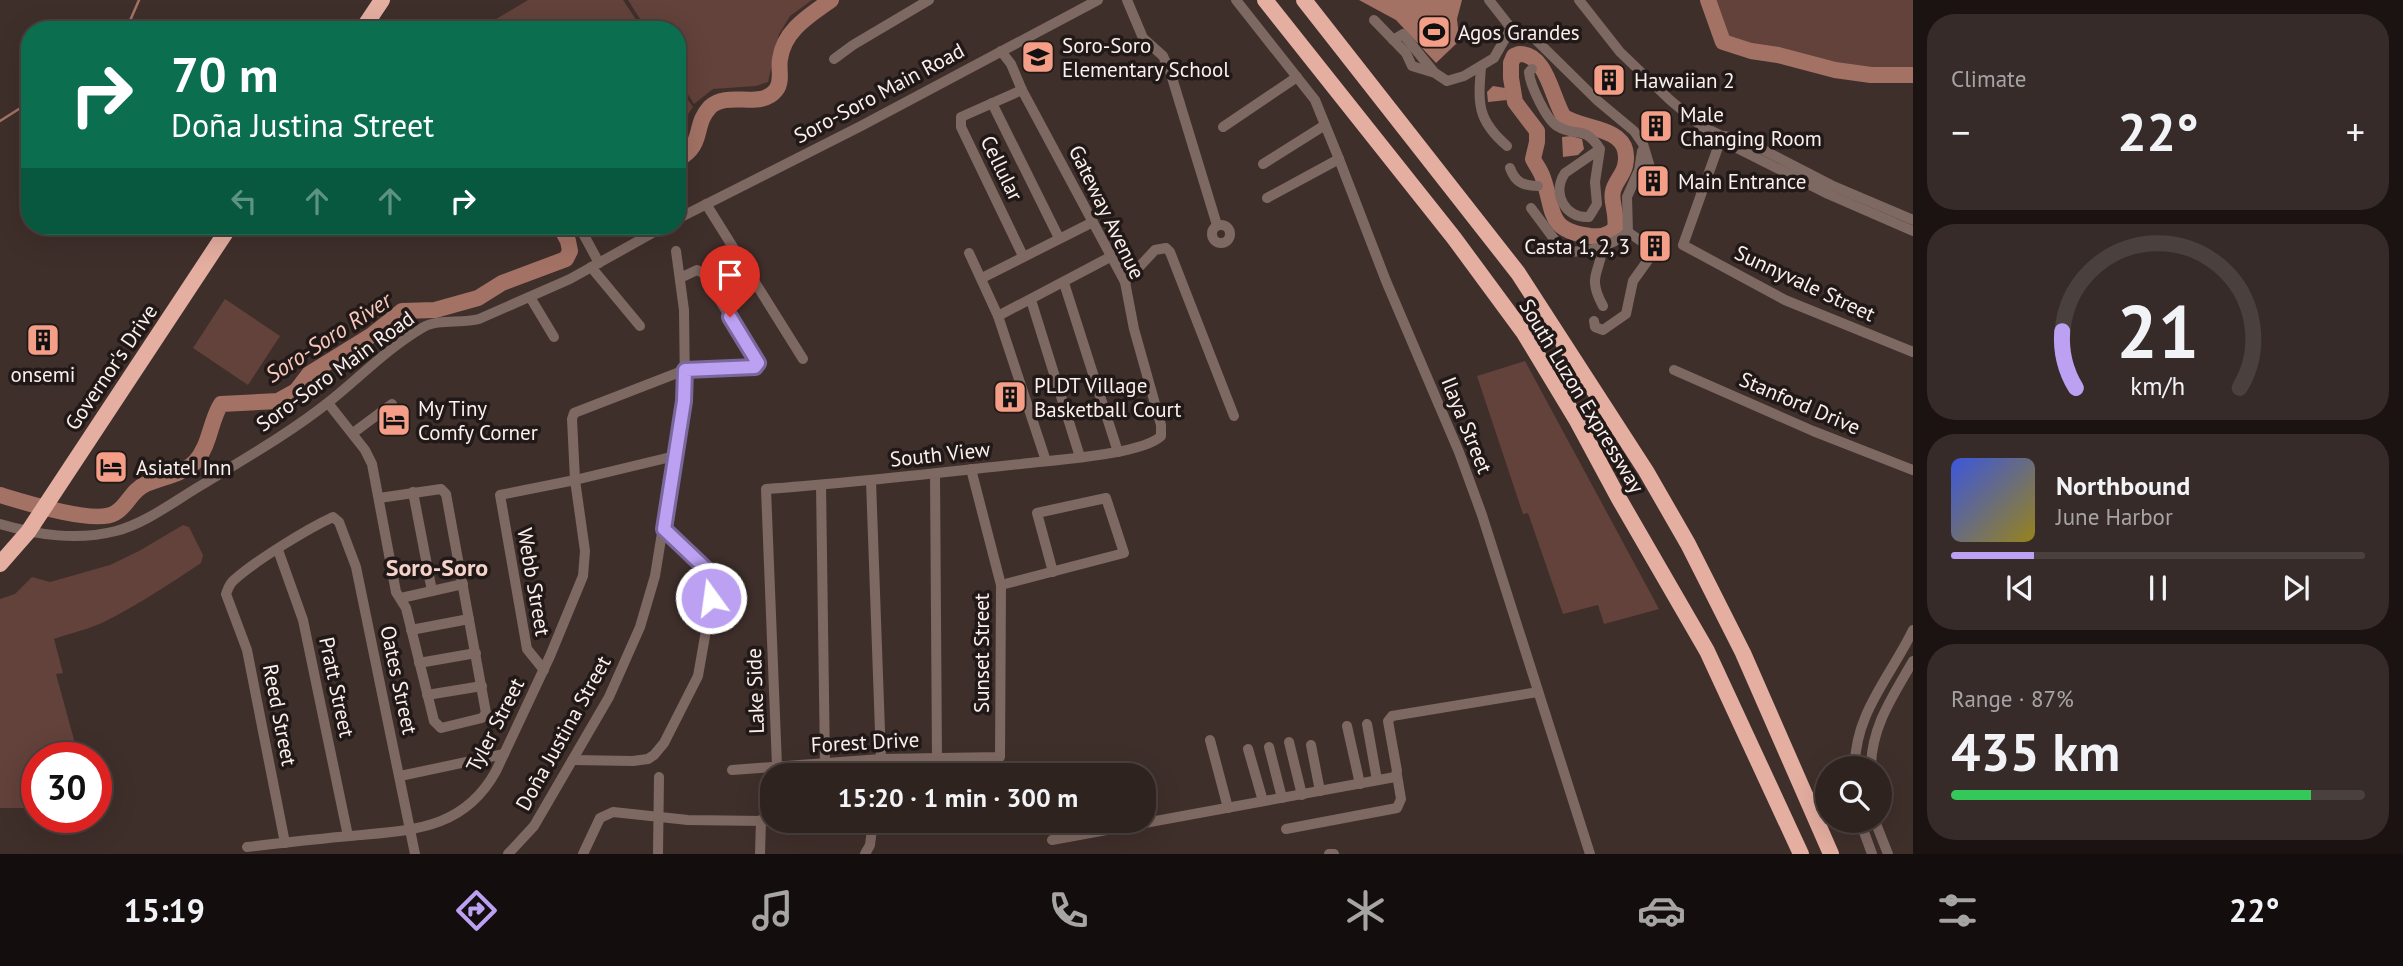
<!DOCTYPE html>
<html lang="en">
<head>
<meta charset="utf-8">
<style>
	:root { --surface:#2f2320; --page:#372b29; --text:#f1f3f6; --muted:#a7a4a5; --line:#4a403e; --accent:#bca0f2 }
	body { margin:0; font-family:"PT Sans",sans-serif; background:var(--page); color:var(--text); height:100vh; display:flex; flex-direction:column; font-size:26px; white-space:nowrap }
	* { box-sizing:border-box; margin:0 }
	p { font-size:23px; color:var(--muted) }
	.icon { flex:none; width:38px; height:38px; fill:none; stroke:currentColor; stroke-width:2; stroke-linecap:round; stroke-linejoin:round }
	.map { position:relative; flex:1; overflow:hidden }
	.side { display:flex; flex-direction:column; gap:14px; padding:14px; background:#1a1312; width:490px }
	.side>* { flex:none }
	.top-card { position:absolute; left:21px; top:21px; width:665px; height:214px; border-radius:28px; box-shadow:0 7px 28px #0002,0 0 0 2px var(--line); background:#0b6e4f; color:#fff; overflow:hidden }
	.buttons { position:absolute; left:1815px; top:756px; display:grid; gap:14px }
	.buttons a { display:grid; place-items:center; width:77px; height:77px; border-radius:50%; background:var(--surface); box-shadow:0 7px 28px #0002,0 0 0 2px var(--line); font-size:35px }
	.speed { position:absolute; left:21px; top:742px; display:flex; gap:14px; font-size:35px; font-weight:700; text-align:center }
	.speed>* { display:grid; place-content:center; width:91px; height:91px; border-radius:50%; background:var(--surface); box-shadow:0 7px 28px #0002,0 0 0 2px var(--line); line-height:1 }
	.speed .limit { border:10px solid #d22; background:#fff; color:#111 }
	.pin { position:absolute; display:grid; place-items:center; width:60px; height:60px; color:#fff; margin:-72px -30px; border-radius:50% 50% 50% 0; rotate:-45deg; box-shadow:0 0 7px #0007 }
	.pin .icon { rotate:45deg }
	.me { position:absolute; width:77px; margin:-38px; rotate:346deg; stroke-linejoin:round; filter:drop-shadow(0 0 5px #0008) }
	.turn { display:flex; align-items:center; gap:24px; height:147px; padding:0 35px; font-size:32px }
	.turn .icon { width:91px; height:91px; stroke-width:2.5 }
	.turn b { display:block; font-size:49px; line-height:60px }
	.lanes { display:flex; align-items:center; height:66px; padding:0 35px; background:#0003; justify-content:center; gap:35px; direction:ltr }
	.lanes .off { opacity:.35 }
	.big { font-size:52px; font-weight:600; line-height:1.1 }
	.side .tile { flex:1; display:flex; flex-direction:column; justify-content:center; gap:10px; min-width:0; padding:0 24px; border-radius:28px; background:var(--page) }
	.side .dial { align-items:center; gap:0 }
	.dial svg { height:182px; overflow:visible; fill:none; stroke:var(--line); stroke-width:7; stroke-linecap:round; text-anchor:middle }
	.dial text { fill:var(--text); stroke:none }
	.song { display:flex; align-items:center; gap:21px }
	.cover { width:84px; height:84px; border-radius:10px; background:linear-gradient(135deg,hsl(230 70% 55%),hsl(50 70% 35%)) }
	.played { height:7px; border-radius:4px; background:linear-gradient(90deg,var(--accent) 20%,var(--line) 20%) }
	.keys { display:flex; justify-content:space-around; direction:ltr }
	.heat { display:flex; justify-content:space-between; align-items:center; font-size:38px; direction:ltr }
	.charge { height:10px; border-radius:5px; background:linear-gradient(90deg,#34c759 87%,var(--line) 0) }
	.trip { position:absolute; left:760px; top:763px; width:396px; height:70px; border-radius:28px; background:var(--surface); box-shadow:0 7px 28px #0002,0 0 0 2px var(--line); font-weight:600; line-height:70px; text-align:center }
	.tabs { display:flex; height:112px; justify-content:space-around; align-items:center; background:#130e0d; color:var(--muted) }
	.tabs .icon { width:49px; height:49px }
	.tabs .selected { color:var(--accent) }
	.tabs b { font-size:32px; color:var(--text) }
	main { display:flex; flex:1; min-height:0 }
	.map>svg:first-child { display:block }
	.green { fill:#62423a }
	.water { fill:#a37265 }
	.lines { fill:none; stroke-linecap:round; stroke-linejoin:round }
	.stream { stroke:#a37265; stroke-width:2.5 }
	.river { stroke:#a37265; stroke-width:16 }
	.minor { stroke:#7e6862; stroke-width:10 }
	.highway { stroke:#e4aea0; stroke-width:16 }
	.route-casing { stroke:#7a689d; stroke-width:18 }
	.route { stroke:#bca0f2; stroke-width:12 }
	.labels { text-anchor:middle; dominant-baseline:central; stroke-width:7; stroke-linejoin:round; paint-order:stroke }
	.poi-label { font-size:21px; fill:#fbf0ed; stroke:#211917; text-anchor:start }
	.street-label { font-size:21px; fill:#fbf0ed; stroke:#211917 }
	.water-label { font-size:23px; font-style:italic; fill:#f9c9bc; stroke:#211917 }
	.quarter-label { font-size:24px; font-weight:bold; fill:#f5d3ca; stroke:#211917 }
</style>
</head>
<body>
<main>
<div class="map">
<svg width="1913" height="854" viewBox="0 0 1913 854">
	<rect width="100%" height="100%" fill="#3f2f2b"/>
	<g class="green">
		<polygon points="528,0 623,0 643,30 478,30"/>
		<polygon points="628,0 812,0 790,16 779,34 768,82 756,86 713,89 694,104 677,77 677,30 647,30"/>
		<path d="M1708 0H1913V75C1864 76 1827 68 1780 56 1760 51 1741 51 1723 42Z"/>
		<polygon points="677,84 693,107 677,130"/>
		<polygon points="225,299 280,336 248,385 193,348"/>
		<polygon points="1525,361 1659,609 1604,624 1598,605 1563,614 1528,513 1523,514 1477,376"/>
		<path d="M183 525 189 527 203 555 201 563C170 584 139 604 106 621 90 629 71 633 54 639L63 673 56 674 79 758H37V808H0V599L15 594 32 577 50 582 110 565 139 551Z"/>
	</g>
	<g class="water">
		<polygon points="1359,0 1462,0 1457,19 1459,37 1457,43 1436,63 1396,20"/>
		<polygon points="1493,86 1505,88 1507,100 1488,102 1487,92"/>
		<polygon points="1571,136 1582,139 1584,149 1578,155 1563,157 1562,137"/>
	</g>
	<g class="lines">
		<g class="stream">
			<polyline points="126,30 139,0"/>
			<polyline points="0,121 30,102"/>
		</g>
		<g class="river">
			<polyline points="1708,0 1723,42 1751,51 1778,55 1835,70 1871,75 1913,75"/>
			<path d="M1519 54C1547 53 1552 99 1564 117 1585 131 1634 126 1625 166 1623 175 1615 182 1613 191 1610 202 1618 213 1615 229 1607 236 1600 237 1590 236 1546 230 1555 212 1543 178 1541 171 1536 165 1533 159L1537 142V131L1515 102 1511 78V63L1514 56Z"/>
			<path d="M677 160C706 144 692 126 710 107 728 90 761 110 776 90 783 81 778 69 780 59 784 30 809 16 831 0"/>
			<path d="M0 495C23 502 96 525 115 513 128 506 131 490 146 484 161 477 182 475 195 462 210 446 210 421 221 404L278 401 296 391 309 374 372 335 402 311 435 310 478 298 502 283 566 259 570 251 568 241 560 226"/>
		</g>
		<g class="minor">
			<polyline points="1127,0 1143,38 1163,56 1170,71 1217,225"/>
			<polyline points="1236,0 1315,100 1339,159 1386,281 1459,452 1482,515 1590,854"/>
			<polyline points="1489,0 1511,28 1534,38 1598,101 1634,131 1643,144 1655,184"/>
			<polyline points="1579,0 1620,52 1670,100 1701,126 1722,136 1739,149 1828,194 1913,231"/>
			<polyline points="1374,20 1406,53 1412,66 1435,73 1447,81 1464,76 1494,58 1511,28"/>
			<polyline points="1393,40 1403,34 1433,71"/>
			<polyline points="834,59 853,45 929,0"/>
			<path d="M1481 67C1478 104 1477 120 1507 146"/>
			<path d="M1532 69 1529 72C1530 85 1546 119 1557 126 1576 138 1584 124 1600 149L1595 182 1597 204 1589 217C1566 219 1551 194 1565 173L1600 149"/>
			<polyline points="1022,90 961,117 961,127 1023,256"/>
			<polyline points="992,103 1059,238"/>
			<polyline points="1223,127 1297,77"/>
			<polyline points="1722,136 1683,245 1785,300 1913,352"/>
			<polyline points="1724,136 1742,139 1831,185 1913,220"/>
			<polyline points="1263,164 1325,125"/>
			<path d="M1510 168C1515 182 1523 186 1538 186"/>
			<polyline points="1267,198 1339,159"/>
			<polyline points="706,204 803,359"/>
			<path d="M1531 208 1563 251C1585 254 1612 246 1628 232L1627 197 1639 170 1642 151"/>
			<polyline points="677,219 861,126 1098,0"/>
			<circle cx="1221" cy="234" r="9"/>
			<polyline points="579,226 599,263"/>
			<path d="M1602 247C1601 273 1586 275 1603 306"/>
			<polyline points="969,253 998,316 1046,461"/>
			<polyline points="591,267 640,326"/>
			<polyline points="982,278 1093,222"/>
			<polyline points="1125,282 1155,250 1166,248 1170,252 1234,416"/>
			<polyline points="1064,283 1118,452"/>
			<polyline points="530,297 554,337"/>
			<polyline points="1031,300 1080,457"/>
			<polyline points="998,316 1112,256"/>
			<polyline points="1594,321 1595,327 1603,330 1626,314 1633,281 1648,260 1648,246 1628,232"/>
			<polyline points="1674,370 1813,431 1913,470"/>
			<polyline points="328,403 365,450 372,464 396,592 406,608 434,721 441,728 482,718 486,713 446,494 441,489 379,498"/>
			<polyline points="353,433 392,404"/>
			<polyline points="935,474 937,758"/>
			<polyline points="871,481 881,759 879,775"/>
			<polyline points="821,485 825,763"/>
			<polyline points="413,492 432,591"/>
			<path d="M0 524C38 535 77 541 116 531 146 523 173 502 200 486 244 459 290 433 330 401 360 377 388 348 422 328 438 318 461 324 479 319L570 279 665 226"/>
			<polyline points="278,550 303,620 348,836"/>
			<polyline points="1001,585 1124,553 1106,498 1037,513 1053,572"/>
			<polyline points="401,598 463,584"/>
			<polyline points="411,630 469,619"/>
			<polyline points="419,663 476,653"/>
			<polyline points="544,670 527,649 500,495 575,480 675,456"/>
			<polyline points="427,695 482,686"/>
			<polyline points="1367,724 1377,780"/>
			<polyline points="1347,726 1360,784"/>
			<polyline points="1210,740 1228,808"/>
			<polyline points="1289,742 1302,795"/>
			<polyline points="1311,745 1320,791"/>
			<polyline points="1269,747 1282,798"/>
			<polyline points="1248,749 1263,801"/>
			<polyline points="573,760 633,761 648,759 654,755 664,743 698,676 711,602 708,576 700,562 664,529"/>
			<path d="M777 766 766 489C851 483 936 473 1021 464 1051 460 1141 455 1161 436V425L1134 329 1125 282 1022 90 1011 64 1001 51"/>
			<path d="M1855 768C1854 714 1891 676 1913 630"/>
			<path d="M1871 768C1871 727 1893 696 1913 661"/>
			<polyline points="732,770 881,759 1000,757 1001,585 971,469"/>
			<polyline points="400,776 504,754"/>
			<polyline points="777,821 873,824"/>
			<polyline points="1860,821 1872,854"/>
			<polyline points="1875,821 1888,854"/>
			<polyline points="1286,829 1397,808 1401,799 1397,775"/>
			<polyline points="1052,840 1395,777 1397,771 1388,721 1392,716 1538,692"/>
			<path d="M285 843 247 650 226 594C228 589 229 584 234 580 255 561 307 529 333 517L339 522 356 567 415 854"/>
			<path d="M247 847C282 843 316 839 350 836 410 830 463 831 496 771L550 656 583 576 585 551 575 480 572 419 574 413 685 370 755 367 758 363 703 273 697 270 680 278"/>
			<polyline points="508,854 534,826 609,697 640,627 655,576 685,391 684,310 676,251"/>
			<polyline points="583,854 600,818 613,812 688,820 772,821"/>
			<polyline points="658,854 659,777"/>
			<polyline points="760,854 761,820"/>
			<polyline points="865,854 870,845 873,821"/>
			<polyline points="1329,854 1334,854"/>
		</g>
		<g class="highway">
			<polyline points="1265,0 1454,238 1524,333 1576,419 1618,497 1707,651 1801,854"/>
			<polyline points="1304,0 1518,273 1646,471 1688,544 1743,653 1831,854"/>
			<polyline points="362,30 382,0"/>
			<polyline points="0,564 28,532 230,226"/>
		</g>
	</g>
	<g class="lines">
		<defs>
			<polyline id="route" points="711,598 705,568 664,529 684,401 685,370 755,367 758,363 730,317"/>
		</defs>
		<use href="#route" class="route-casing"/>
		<use href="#route" class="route"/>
	</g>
	<defs>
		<symbol id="stadium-square" viewBox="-11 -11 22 22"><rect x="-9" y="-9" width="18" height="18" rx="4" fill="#f49e87" stroke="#211917"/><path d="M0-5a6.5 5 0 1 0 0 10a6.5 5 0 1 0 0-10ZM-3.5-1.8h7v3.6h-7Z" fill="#111"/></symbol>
		<symbol id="school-square" viewBox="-11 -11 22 22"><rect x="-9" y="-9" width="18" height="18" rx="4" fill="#f49e87" stroke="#211917"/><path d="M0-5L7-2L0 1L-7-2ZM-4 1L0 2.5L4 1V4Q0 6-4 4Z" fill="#111"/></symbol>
		<symbol id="building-square" viewBox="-11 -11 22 22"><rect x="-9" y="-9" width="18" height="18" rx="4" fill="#f49e87" stroke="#211917"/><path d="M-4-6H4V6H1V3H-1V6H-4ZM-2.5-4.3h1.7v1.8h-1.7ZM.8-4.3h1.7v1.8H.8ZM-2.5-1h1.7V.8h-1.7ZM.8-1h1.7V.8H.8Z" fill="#111"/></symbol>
		<symbol id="hotel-square" viewBox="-11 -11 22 22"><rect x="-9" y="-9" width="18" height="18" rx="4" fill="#f49e87" stroke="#211917"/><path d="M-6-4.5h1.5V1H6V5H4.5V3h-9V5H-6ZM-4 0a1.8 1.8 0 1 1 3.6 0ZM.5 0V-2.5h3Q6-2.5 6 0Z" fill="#111"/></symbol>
	</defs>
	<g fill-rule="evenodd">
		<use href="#stadium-square" x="1415" y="13" width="38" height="38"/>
		<use href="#school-square" x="1019" y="38" width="38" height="38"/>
		<use href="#building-square" x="1590" y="61" width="38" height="38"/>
		<use href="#building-square" x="1637" y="107" width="38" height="38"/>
		<use href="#building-square" x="1634" y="162" width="38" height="38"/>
		<use href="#building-square" x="1636" y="227" width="38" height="38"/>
		<use href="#building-square" x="24" y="321" width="38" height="38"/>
		<use href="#building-square" x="991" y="378" width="38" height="38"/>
		<use href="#hotel-square" x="375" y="401" width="38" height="38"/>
		<use href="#hotel-square" x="92" y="448" width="38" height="38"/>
	</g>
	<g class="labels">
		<g class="poi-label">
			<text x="1458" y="32">Agos Grandes</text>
			<text x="1062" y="45">Soro-Soro<tspan x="1062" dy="24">Elementary School</tspan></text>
			<text x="1634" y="80">Hawaiian 2</text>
			<text x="1680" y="114">Male<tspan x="1680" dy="24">Changing Room</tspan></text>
			<text x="1678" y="181">Main Entrance</text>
			<text x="1630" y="246" text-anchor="end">Casta 1, 2, 3</text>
			<text x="43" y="374" text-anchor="middle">onsemi</text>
			<text x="1034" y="385">PLDT Village<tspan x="1034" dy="24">Basketball Court</tspan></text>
			<text x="418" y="408">My Tiny<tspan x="418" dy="24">Comfy Corner</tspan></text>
			<text x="136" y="467">Asiatel Inn</text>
		</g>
		<g class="street-label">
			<text transform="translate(879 93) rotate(-28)">Soro-Soro Main Road</text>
			<text transform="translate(1002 168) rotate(64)">Cellular</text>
			<text transform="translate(1107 212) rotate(64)">Gateway Avenue</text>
			<text transform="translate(1805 283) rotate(25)">Sunnyvale Street</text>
			<text transform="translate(111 367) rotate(-56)">Governor's Drive</text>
			<text transform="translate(335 371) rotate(-36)">Soro-Soro Main Road</text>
			<text transform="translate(1582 396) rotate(59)">South Luzon Expressway</text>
			<text transform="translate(1800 403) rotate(23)">Stanford Drive</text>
			<text transform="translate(1467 425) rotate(68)">Ilaya Street</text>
			<text transform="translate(940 454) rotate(-6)">South View</text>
			<text transform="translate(534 582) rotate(80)">Webb Street</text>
			<text transform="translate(981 653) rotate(-90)">Sunset Street</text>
			<text transform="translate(399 680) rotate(78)">Oates Street</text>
			<text transform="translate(337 687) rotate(78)">Pratt Street</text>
			<text transform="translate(755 691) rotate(-92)">Lake Side</text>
			<text transform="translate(280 715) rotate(79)">Reed Street</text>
			<text transform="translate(495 725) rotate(-63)">Tyler Street</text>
			<text transform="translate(563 733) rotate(-61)">Doña Justina Street</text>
			<text transform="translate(865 742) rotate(-3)">Forest Drive</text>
		</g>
		<g class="water-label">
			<text transform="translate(328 337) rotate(-33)">Soro-Soro River</text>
		</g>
		<g class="quarter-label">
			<text x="437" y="567">Soro-Soro</text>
		</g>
	</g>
</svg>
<div class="buttons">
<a><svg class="icon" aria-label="search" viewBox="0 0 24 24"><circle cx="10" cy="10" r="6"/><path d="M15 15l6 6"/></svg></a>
</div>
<div class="speed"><div class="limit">30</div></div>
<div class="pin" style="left:730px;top:317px;background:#d93025"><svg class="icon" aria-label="arrive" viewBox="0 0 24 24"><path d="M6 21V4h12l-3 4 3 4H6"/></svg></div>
<svg class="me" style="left:711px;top:598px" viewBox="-20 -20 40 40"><circle r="17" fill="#bca0f2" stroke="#fff" stroke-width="3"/><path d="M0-11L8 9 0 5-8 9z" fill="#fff"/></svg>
<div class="trip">15:20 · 1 min · 300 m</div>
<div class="top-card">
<div class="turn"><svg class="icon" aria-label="right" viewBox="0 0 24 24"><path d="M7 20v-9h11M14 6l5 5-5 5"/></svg><div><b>70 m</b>Doña Justina Street</div></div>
<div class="lanes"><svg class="icon off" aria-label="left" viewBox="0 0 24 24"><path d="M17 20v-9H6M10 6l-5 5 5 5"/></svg><svg class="icon off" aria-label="ahead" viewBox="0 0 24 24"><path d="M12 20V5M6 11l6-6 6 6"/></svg><svg class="icon off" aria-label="ahead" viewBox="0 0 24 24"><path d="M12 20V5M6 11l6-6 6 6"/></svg><svg class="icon" aria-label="right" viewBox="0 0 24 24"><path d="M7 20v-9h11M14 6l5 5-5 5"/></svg></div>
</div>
</div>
<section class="side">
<div class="tile"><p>Climate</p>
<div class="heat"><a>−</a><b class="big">22°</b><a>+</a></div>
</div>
<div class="tile dial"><svg viewBox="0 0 100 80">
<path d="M14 69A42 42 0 1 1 86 69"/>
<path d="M14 69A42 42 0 0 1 8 44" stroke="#bca0f2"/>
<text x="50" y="56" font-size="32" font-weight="700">21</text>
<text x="50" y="72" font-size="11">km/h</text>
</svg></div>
<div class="tile">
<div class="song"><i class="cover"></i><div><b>Northbound</b><p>June Harbor</p></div></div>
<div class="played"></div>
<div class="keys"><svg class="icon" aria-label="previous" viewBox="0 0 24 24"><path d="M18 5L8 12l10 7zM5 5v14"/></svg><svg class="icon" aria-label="pause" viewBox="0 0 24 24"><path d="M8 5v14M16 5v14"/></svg><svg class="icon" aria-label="next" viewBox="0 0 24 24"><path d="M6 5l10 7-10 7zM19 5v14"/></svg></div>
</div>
<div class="tile"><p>Range · 87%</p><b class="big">435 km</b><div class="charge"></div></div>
</section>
</main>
<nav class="tabs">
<b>15:19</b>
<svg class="icon selected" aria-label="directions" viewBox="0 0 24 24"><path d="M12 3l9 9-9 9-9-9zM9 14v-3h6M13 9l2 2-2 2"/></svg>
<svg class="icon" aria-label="music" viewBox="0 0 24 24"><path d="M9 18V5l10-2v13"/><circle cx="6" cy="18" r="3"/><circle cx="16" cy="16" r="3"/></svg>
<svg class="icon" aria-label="phone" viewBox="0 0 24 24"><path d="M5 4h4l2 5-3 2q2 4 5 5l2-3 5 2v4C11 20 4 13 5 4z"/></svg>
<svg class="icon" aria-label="climate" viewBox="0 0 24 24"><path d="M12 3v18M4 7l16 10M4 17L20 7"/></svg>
<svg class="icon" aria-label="car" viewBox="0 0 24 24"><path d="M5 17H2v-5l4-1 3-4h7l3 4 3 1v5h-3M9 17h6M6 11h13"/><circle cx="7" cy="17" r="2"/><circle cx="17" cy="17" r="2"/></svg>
<svg class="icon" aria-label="filters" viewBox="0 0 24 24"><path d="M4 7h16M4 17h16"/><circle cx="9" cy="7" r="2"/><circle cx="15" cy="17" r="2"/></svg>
<b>22°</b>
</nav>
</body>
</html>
